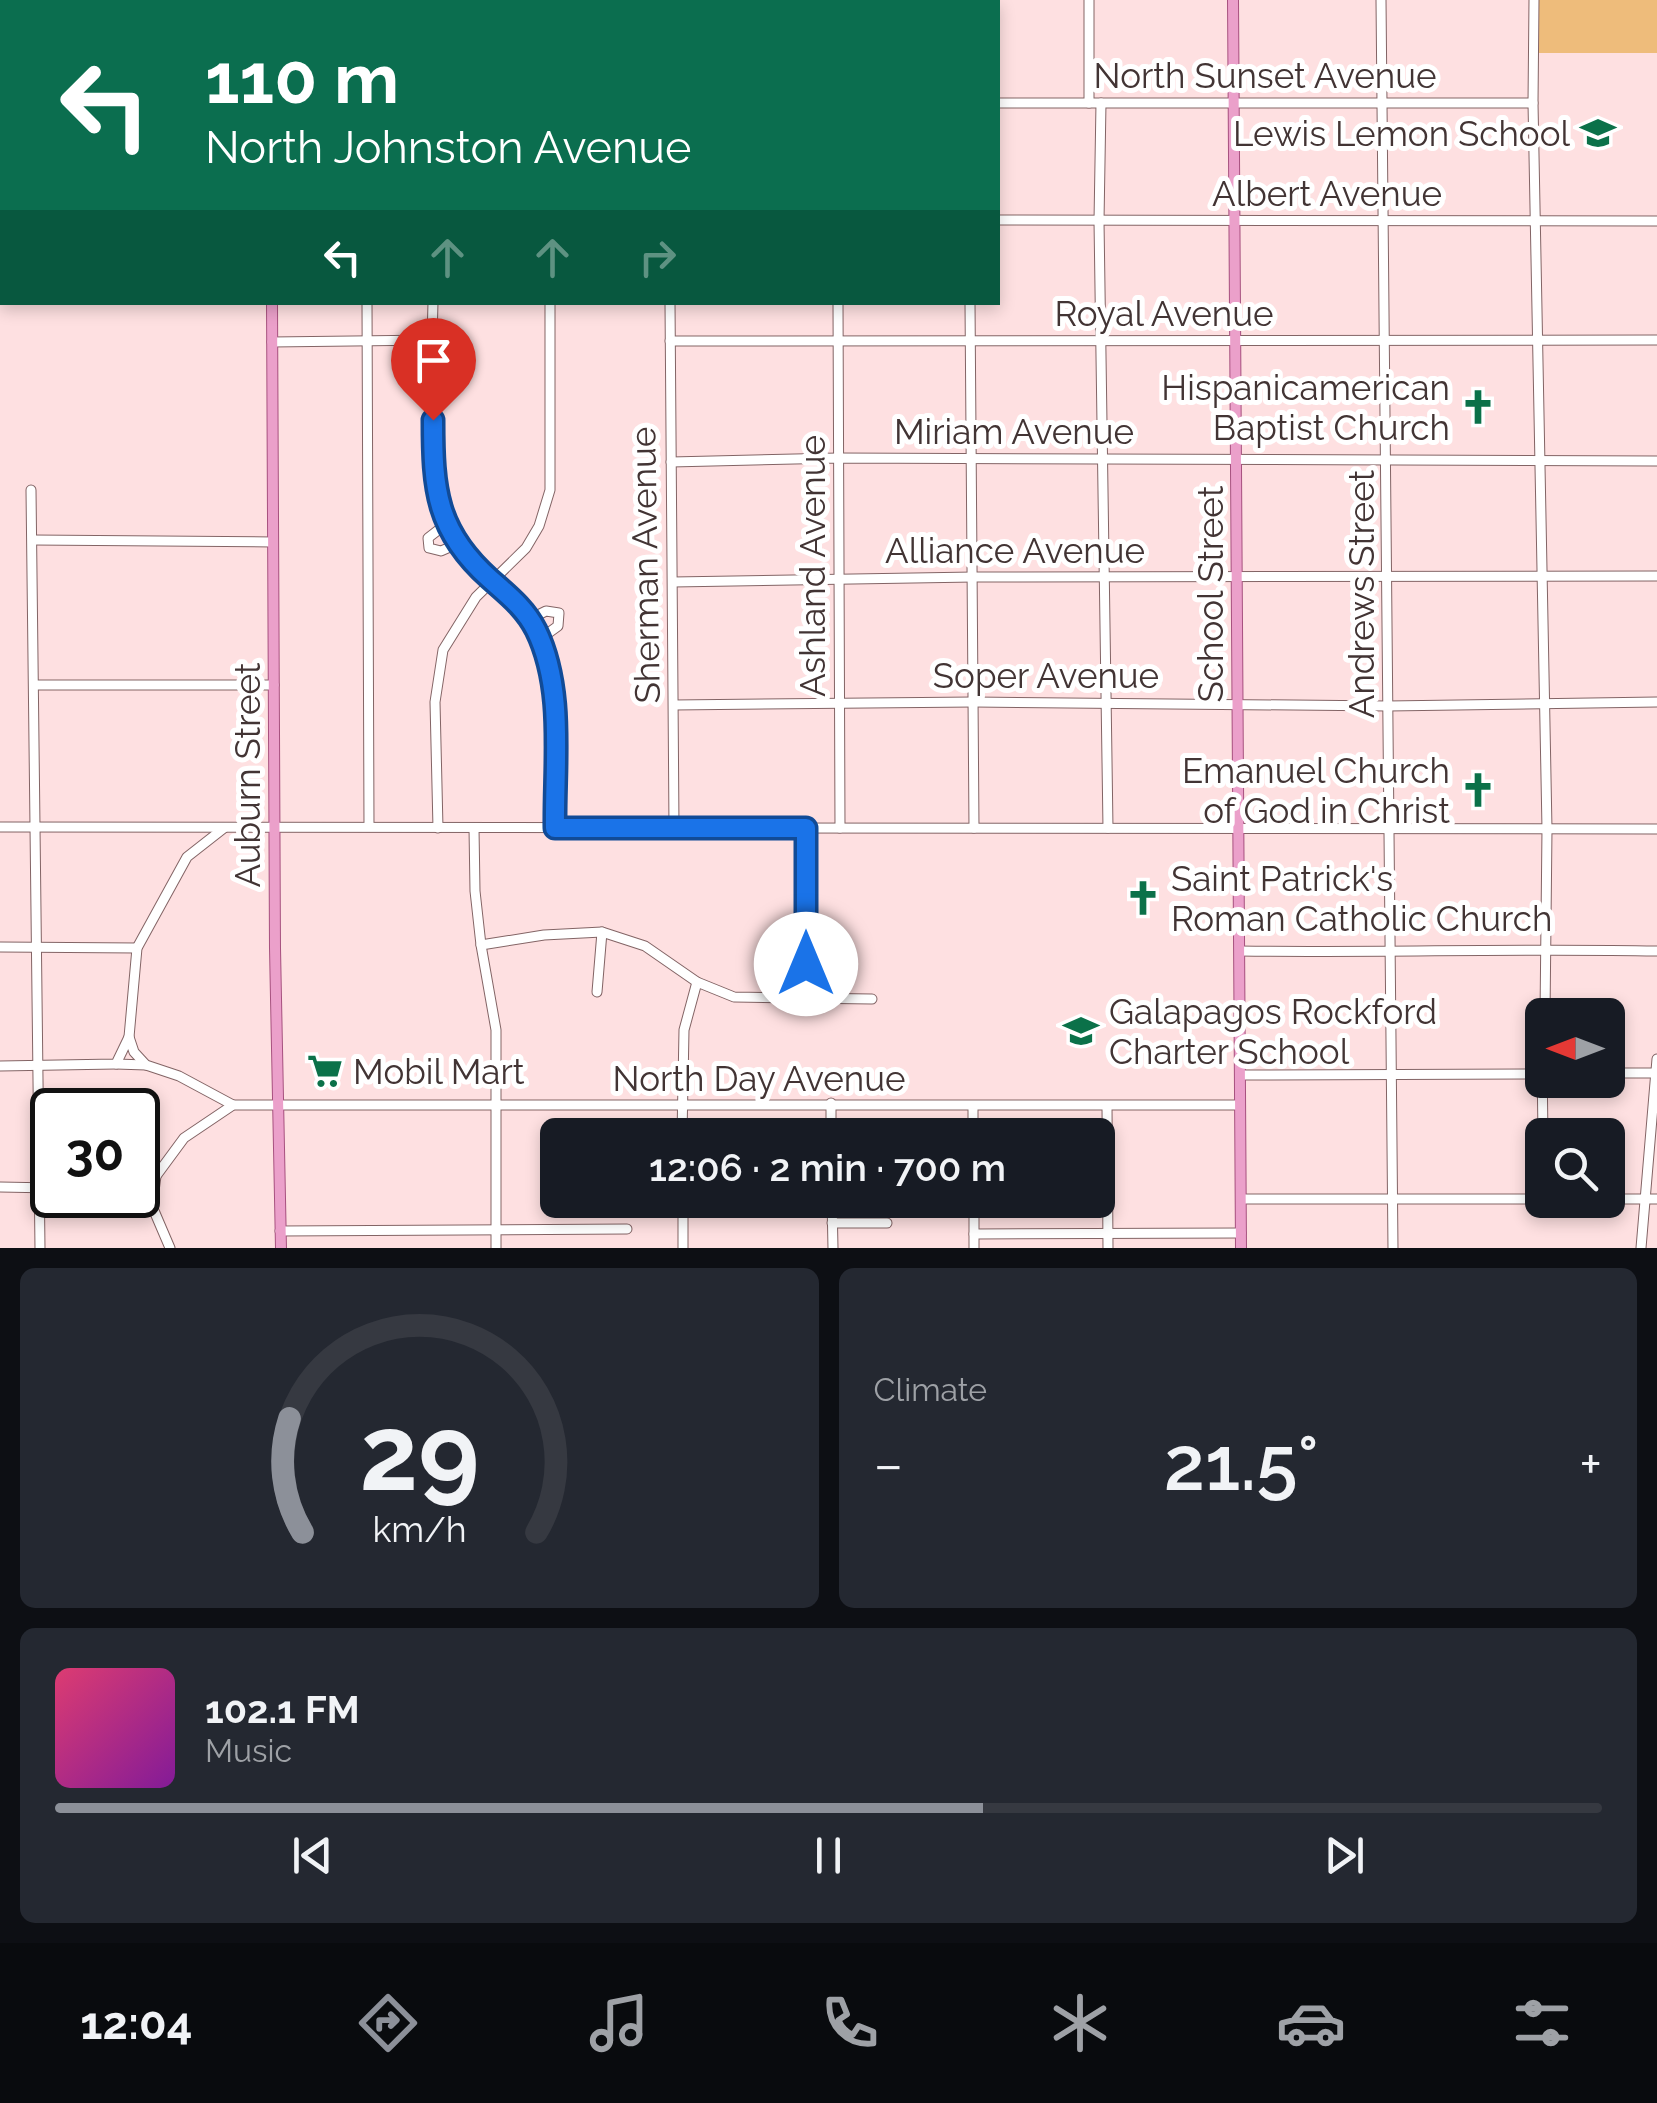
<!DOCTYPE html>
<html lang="en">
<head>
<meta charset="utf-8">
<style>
	:root { --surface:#171b24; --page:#242831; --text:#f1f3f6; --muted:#9ea1a6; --line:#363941; --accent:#8c9099 }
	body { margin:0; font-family:Raleway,sans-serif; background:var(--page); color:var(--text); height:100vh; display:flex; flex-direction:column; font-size:38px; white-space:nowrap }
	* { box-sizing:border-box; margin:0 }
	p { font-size:32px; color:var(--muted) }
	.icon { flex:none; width:55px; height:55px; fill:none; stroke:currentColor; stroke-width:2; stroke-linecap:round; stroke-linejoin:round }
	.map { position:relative; height:1248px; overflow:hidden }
	.side { display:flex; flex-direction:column; gap:20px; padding:20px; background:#0d0f14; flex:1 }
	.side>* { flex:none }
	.hud { position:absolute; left:0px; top:0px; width:1000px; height:305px; box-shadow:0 5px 15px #0003; background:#0b6e4f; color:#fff; overflow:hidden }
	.needle { width:65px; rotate:270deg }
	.controls { position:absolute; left:1525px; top:998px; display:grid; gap:20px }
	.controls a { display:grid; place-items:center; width:100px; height:100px; border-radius:15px; background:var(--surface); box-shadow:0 5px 15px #0003; font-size:50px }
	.speed { position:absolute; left:30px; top:1088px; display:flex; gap:20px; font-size:50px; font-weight:700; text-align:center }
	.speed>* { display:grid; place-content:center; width:130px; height:130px; border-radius:50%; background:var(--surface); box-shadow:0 5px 15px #0003; line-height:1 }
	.speed .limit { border:5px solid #111; border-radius:15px; background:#fff; color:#111 }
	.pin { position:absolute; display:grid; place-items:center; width:85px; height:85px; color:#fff; margin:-102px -42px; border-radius:50% 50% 50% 0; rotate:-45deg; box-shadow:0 0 10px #0007 }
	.pin .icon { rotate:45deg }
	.me { position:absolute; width:110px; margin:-55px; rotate:0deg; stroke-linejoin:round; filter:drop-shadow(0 0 8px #0008) }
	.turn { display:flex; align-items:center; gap:35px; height:210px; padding:0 40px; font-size:45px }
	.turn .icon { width:130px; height:130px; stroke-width:2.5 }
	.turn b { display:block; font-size:70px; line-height:85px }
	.lanes { display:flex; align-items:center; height:95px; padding:0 40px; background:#0003; justify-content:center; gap:50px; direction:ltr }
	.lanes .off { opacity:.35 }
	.big { font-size:75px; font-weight:600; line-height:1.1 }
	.side .card { flex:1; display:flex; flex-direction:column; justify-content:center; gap:15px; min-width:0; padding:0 35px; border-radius:15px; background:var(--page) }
	.side .dial { align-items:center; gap:0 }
	.dial svg { height:260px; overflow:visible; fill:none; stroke:var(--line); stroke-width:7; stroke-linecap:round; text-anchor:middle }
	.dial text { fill:var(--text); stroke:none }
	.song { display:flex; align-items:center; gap:30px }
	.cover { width:120px; height:120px; border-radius:15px; background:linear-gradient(135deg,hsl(340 70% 55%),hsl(290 70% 35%)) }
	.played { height:10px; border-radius:5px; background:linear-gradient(90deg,var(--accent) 60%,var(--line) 60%) }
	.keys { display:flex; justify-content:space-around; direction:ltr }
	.heat { display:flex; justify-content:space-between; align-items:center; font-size:55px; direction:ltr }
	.side .tiles { flex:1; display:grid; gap:20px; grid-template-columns:1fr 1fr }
	.card:last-child { grid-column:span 2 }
	.trip { position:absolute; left:540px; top:1118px; width:575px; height:100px; border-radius:15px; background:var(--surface); box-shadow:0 5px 15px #0003; font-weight:600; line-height:100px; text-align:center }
	.tabs { display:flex; height:160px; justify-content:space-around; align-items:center; background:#090b0e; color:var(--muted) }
	.tabs .icon { width:70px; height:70px }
	.tabs .current { color:var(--accent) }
	.tabs b { font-size:45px; color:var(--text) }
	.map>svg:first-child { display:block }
	.park { fill:#eebc7b }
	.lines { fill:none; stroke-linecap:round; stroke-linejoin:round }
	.minor-casing { stroke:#836465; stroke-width:11 }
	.major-casing { stroke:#a7517f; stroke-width:12 }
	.minor { stroke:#fff; stroke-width:9 }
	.major { stroke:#eba0ca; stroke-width:10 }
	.route-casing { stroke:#114b97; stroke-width:25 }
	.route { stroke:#1a73e8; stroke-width:18 }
	.labels { text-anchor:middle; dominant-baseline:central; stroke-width:10; stroke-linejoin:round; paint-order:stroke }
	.street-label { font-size:35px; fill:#423434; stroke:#fff }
	.poi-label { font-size:35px; fill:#423434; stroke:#fff; text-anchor:end }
</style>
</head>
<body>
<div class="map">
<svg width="1657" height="1248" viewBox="0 0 1657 1248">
	<rect width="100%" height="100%" fill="#fee0e1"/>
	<rect class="park" x="1539" y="0" width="118" height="53"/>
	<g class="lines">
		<defs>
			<g id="minor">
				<polyline points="667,0 667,2"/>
				<polyline points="810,0 810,2"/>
				<polyline points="1089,0 1089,103"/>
				<polyline points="1381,0 1393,1248"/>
				<polyline points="1534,0 1533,103 1547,829 1545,1015"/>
				<polyline points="520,2 520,0"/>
				<polyline points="945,2 945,0"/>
				<polyline points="998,103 1533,103"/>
				<polyline points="1101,103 1099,221 1108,828"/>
				<polyline points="998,220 1657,221"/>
				<polyline points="367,302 369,826"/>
				<path d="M433 302C432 359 424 465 442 515 457 557 494 574 521 606 568 662 554 759 555 828"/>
				<polyline points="670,302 674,827"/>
				<polyline points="838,302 840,828"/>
				<polyline points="970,302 974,828"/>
				<polyline points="670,341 1657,340"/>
				<polyline points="272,342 433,340"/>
				<polyline points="671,462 838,458 1657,461"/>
				<polyline points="31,490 40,1248"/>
				<polyline points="446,524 428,538 429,548 441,551 457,544"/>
				<polyline points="33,540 273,542"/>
				<polyline points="673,582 974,577 1657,576"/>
				<polyline points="530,619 546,611 559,613 558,626 540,639"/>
				<polyline points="34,685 274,685"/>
				<polyline points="674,705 974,702 1388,706 1657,702"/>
				<polyline points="0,827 1657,829"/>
				<polyline points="438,828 435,702 443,650 476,597 526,548 539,526 550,490 550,302"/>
				<polyline points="474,828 475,891 481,945 496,1030 496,1248"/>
				<polyline points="806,828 806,998"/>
				<polyline points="481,945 544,935 602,932 645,946 697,982 734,997 872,999"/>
				<polyline points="0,947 137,948"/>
				<path d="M1240 951C1379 953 1518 948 1657 951"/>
				<polyline points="597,992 602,932"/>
				<polyline points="129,1037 137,948 187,857 224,828"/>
				<polyline points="116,1064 146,1065"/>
				<polyline points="1542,1064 1543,1135"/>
				<polyline points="0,1066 116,1064 129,1037 134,1052 146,1065 179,1076 233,1105"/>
				<polyline points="1608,1073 1657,1073"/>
				<polyline points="1241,1075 1542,1074"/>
				<polyline points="831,1103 831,1135"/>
				<polyline points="973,1106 973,1135"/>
				<polyline points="1107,1106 1108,1248"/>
				<polyline points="682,1135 684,1030 697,982"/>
				<polyline points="138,1186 156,1176 184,1138 233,1105 1240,1105"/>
				<polyline points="0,1187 52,1188"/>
				<polyline points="138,1193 152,1206 170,1248"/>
				<polyline points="1241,1199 1542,1199"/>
				<polyline points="1608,1199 1657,1199"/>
				<polyline points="683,1200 683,1248"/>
				<polyline points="832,1200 833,1248"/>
				<polyline points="974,1200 974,1248"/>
				<polyline points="152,1206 156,1176"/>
				<polyline points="832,1223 887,1223"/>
				<polyline points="280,1231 627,1229"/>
				<polyline points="974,1234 1241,1233"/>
				<polyline points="1641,1248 1657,1059"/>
			</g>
			<g id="major">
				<polyline points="268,0 268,2"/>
				<polyline points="1233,0 1241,1248"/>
				<polyline points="272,302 275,948 281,1248"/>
			</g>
		</defs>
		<use href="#minor" class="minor-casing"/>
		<use href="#major" class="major-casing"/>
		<use href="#minor" class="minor"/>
		<use href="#major" class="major"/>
	</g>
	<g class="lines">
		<defs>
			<path id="route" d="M433 420C433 489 436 531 490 579 508 595 525 608 536 630 565 689 554 764 555 828H806V964"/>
		</defs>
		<use href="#route" class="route-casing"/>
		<use href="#route" class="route"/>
	</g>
	<defs>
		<symbol id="school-bare" viewBox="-9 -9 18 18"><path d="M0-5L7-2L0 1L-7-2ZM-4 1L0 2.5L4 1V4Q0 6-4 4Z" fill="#0b7149" stroke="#fff" stroke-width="2.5" paint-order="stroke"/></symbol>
		<symbol id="church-bare" viewBox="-9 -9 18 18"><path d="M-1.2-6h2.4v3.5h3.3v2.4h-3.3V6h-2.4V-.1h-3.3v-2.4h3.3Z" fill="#0b7149" stroke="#fff" stroke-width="2.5" paint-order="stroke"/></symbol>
		<symbol id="supermarket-bare" viewBox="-9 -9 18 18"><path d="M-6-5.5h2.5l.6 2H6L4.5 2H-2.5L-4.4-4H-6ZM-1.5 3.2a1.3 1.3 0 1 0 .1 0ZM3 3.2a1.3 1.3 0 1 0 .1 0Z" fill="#0b7149" stroke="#fff" stroke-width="2.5" paint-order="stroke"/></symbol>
	</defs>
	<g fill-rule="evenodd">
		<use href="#school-bare" x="1573" y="108" width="50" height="50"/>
		<use href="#church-bare" x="1453" y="382" width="50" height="50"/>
		<use href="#church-bare" x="1453" y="765" width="50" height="50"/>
		<use href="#church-bare" x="1118" y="873" width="50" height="50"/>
		<use href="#school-bare" x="1056" y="1006" width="50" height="50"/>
		<use href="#supermarket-bare" x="300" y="1046" width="50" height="50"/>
	</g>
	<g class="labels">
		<g class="street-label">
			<text x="1265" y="75">North Sunset Avenue</text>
			<text x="1327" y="193">Albert Avenue</text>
			<text x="1164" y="313">Royal Avenue</text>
			<text x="1014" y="431">Miriam Avenue</text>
			<text x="1015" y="550">Alliance Avenue</text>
			<text transform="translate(645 565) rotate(-91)">Sherman Avenue</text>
			<text transform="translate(812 566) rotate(-90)">Ashland Avenue</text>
			<text transform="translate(1210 594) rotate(-90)">School Street</text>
			<text transform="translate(1361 594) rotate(-90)">Andrews Street</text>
			<text x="1046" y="675">Soper Avenue</text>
			<text transform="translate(247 775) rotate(-90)">Auburn Street</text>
			<text x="759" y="1078">North Day Avenue</text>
		</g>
		<g class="poi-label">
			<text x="1570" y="133">Lewis Lemon School</text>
			<text x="1450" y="387">Hispanicamerican<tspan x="1450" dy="40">Baptist Church</tspan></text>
			<text x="1450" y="770">Emanuel Church<tspan x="1450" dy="40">of God in Christ</tspan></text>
			<text x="1171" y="878" text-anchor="start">Saint Patrick's<tspan x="1171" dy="40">Roman Catholic Church</tspan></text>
			<text x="1109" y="1011" text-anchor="start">Galapagos Rockford<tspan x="1109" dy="40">Charter School</tspan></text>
			<text x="353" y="1071" text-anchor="start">Mobil Mart</text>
		</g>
	</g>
</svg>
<div class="controls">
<a><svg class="needle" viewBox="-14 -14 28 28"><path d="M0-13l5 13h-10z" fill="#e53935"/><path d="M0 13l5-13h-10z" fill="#9ea1a6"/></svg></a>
<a><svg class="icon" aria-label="search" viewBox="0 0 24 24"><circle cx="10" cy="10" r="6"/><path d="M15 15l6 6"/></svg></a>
</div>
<div class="speed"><div class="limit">30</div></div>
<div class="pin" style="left:433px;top:420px;background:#d93025"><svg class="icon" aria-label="arrive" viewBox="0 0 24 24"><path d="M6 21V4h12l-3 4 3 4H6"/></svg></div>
<svg class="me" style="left:806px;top:964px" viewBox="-20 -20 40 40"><circle r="19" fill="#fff"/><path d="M0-13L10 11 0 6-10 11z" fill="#1a73e8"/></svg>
<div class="trip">12:06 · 2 min · 700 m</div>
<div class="hud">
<div class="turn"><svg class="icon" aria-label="left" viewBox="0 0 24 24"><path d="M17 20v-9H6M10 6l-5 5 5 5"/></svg><div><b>110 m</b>North Johnston Avenue</div></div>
<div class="lanes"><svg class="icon" aria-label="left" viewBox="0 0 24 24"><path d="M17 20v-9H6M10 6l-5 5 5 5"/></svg><svg class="icon off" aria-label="ahead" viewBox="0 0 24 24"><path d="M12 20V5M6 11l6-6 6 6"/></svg><svg class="icon off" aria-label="ahead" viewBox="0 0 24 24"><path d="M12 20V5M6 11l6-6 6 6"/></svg><svg class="icon off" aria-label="right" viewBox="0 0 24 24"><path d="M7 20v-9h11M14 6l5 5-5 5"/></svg></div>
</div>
</div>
<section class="side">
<div class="tiles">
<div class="card dial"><svg viewBox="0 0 100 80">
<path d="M14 69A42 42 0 1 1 86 69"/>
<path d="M14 69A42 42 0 0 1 10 34" stroke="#8c9099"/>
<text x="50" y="56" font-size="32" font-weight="700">29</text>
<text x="50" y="72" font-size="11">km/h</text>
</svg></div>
<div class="card"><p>Climate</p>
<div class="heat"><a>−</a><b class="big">21.5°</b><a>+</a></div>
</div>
<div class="card">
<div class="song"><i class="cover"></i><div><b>102.1 FM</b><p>Music</p></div></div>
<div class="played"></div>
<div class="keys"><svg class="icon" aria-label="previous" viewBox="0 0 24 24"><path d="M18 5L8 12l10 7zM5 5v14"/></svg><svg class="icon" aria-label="pause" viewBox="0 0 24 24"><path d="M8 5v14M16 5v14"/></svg><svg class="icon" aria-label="next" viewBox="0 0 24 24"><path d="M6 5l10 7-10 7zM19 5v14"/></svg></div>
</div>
</div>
</section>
<nav class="tabs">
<b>12:04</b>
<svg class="icon current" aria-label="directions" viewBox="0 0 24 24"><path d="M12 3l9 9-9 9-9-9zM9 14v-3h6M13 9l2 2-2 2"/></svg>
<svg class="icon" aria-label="music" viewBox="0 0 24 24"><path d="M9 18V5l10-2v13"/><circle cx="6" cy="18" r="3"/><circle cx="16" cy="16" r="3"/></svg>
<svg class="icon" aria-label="phone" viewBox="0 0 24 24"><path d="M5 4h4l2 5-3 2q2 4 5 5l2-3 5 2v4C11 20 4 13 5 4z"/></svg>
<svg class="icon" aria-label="climate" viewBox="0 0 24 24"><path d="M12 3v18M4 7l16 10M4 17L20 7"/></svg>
<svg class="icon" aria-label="car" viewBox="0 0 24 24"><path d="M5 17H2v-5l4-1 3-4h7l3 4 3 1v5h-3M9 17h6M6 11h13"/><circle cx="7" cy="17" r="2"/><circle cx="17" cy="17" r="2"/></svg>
<svg class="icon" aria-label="filters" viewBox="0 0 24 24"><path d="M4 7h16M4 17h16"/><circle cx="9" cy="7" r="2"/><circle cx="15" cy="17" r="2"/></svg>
</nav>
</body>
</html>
